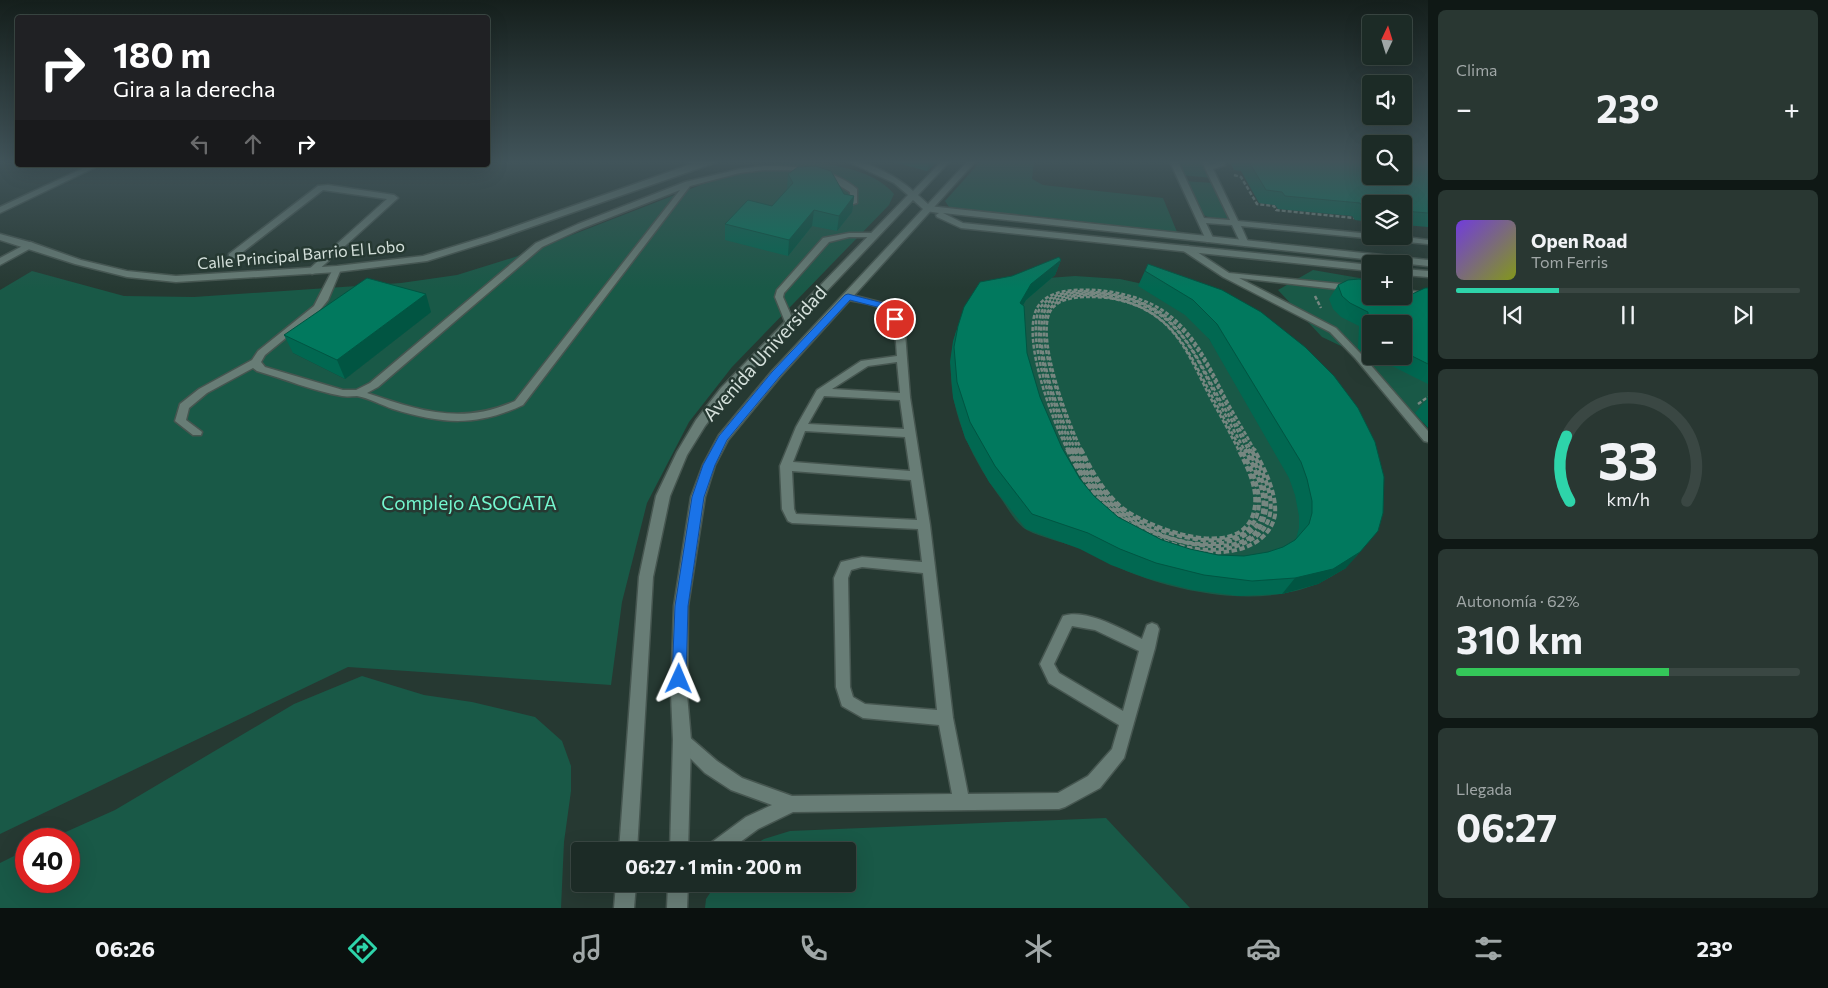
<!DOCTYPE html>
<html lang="es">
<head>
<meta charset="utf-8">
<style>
	:root { --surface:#1c2b26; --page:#293732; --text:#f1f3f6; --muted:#a0a7a7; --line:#3a4743; --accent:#2ed4aa }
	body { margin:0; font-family:Commissioner,sans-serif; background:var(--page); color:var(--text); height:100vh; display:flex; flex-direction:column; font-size:19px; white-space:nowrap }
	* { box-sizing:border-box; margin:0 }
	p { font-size:16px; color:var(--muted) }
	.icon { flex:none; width:28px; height:28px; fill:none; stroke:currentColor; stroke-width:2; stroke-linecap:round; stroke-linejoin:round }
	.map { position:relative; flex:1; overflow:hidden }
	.sheet { display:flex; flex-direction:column; gap:10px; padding:10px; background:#0f1815; width:400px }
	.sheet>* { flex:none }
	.top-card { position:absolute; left:15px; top:15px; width:475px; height:152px; border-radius:5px; box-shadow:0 5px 20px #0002,0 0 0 1px var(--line); background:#202124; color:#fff; overflow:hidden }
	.needle { width:32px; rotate:4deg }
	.tools { position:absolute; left:1362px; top:15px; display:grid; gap:10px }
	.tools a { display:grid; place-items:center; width:50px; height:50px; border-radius:5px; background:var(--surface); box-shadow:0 5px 20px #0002,0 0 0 1px var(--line); font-size:25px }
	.speed { position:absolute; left:15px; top:828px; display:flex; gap:10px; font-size:25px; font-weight:700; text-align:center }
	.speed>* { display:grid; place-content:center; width:65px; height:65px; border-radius:50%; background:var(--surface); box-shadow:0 5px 20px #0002,0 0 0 1px var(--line); line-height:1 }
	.speed .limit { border:8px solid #d22; background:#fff; color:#111 }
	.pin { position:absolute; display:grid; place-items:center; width:42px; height:42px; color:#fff; margin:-21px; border:2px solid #fff; border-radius:50%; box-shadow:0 1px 5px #0007 }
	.me { position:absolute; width:55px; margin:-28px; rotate:1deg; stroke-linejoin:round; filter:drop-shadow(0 0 4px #0008) }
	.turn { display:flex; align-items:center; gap:18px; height:105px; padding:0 15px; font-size:22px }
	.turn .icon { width:65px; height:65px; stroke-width:2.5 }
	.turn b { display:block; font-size:35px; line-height:42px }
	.lanes { display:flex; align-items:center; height:48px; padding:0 15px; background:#0003; justify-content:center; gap:25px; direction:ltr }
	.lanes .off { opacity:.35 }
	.big { font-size:38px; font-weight:700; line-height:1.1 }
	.sheet .tile { flex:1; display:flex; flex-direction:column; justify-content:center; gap:8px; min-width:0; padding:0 18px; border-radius:8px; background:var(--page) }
	.sheet .dial { align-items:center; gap:0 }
	.dial svg { height:130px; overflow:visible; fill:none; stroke:var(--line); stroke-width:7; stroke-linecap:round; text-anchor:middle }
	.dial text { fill:var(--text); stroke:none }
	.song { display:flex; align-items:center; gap:15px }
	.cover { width:60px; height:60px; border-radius:8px; background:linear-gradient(135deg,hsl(260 70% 55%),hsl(70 70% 35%)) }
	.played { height:5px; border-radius:2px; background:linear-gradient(90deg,var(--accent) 30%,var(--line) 30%) }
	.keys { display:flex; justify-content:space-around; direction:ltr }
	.heat { display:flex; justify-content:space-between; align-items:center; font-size:28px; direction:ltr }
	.charge { height:8px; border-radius:4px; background:linear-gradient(90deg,#34c759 62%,var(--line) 0) }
	.trip { position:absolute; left:571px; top:842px; width:285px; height:50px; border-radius:5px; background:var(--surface); box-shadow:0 5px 20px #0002,0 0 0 1px var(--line); font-weight:700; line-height:50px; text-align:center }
	.dock { display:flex; height:80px; justify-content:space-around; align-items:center; background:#0b110f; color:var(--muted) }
	.dock .icon { width:35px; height:35px }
	.dock .active { color:var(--accent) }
	.dock b { font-size:22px; color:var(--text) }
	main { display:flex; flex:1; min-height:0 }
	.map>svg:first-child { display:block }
	.green { fill:#195947; fill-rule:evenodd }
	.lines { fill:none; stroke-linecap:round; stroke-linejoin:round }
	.lane-casing { stroke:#465650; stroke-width:3 }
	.street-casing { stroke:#465650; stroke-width:3 }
	.secondary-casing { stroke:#465650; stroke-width:3 }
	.path-far1 { stroke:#778781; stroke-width:2.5; stroke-dasharray:4 2; stroke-linecap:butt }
	.path { stroke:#778781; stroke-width:4; stroke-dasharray:5.5 2.5; stroke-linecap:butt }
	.lane { fill:#687d76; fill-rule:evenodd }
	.street { fill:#687d76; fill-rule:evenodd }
	.secondary { fill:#687d76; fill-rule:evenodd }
	.wall { fill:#016851; fill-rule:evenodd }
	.shaded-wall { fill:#015542 }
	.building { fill:#01795e; stroke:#015542 }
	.route { fill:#1a73e8; stroke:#114b97 }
	.labels { text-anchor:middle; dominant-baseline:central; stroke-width:5; stroke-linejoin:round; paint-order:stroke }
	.far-street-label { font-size:16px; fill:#d5e1dc; stroke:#263932 }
	.street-label { font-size:19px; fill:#d5e1dc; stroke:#263932 }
	.park-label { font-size:19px; fill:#74f7cf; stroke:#263932 }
</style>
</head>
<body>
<main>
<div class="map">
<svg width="1428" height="908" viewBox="0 0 1428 908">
	<rect width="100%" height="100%" fill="#263932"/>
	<g class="green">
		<path d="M795 162C826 162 874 169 894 194L889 205 732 367 689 422 647 503 622 602 611 685 348 667 0 834V290L32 271 124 296 194 297 401 283 457 275 515 257 721 177 767 165ZM431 312 345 379 293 353Z"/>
		<polygon points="980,162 1034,162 1032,179 1043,185 1163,198 1177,232 949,207 945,201"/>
		<polygon points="1176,162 1204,162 1212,178 1182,175"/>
		<path d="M1184 181 1214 183 1230 218 1228 220C1193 218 1198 209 1184 181Z"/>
		<path d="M1313 270 1371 280V296H1404V286L1428 296V425L1410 416 1370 368 1377 363 1322 337 1278 290ZM1371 324H1404V356H1371Z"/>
		<path d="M1075 276 1120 279 1175 291 1360 552C1308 615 1202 600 1134 574 1115 567 1097 556 1079 548 1066 543 1036 536 1025 529 1016 523 1008 509 1002 500 966 452 939 392 956 331L1048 278Z"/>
		<polygon points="362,676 424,695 472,702 535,717 562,741 571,766 571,791 564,842 561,908 0,908 0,863 26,850 26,881 69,881 69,839 50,839 115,810 294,704"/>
		<polygon points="1106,818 1190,908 705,908 706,899 716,884 848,884 848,851 744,851 764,839 790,831"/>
	</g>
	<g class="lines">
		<defs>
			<g id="lane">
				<polygon points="1170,162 1178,162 1204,218 1230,220 1202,162 1209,162 1211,165 1218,162 1225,162 1225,165 1213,169 1238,221 1371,234 1371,236 1398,236 1428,240 1428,244 1241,226 1249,244 1245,246 1241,244 1232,225 1206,223 1214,240 1207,242"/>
				<path d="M764 166C796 166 832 167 857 189V203L850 205V192L827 178 789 170H764L740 173 690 186 523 405C476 427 442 424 393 409 381 405 369 398 357 396 352 396 347 397 342 396 313 391 285 379 257 371L253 368 207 393 189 408 186 420 202 432 201 435H193L175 421 180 404 199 389 252 360 258 351 314 306 334 267H340L341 269 328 300 320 310 265 355 261 362 265 367 343 390H356L370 383 536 243 578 224 685 182 740 169ZM680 190 515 401C462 425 420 411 367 393L378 387 542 247 583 228Z"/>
				<polygon points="849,233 875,233 879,235 875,237 849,237 829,242 784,293 783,297 794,322 789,325 786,324 775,297 777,290 823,238"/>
				<polygon points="1182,246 1188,246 1229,273 1371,287 1371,293 1239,278 1336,328 1361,354 1428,431 1428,442 1424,441 1355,358 1330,332 1223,277 1182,250"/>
				<polygon points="1404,290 1428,293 1428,299 1404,296"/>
				<path d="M848 294 887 304 900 319 905 333 910 397 930 525 953 718 968 794 1058 793 1088 776 1112 749 1119 725 1049 683 1040 664 1063 616C1085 608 1122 629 1142 639L1147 625 1152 623 1157 625 1159 629 1155 648 1124 758 1100 788 1065 807 1059 809 793 812 758 829 728 851H706L708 845 746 817 772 805 731 790 705 773 677 745 674 740 677 735 682 733 687 735 717 761 742 778 792 796 952 794 939 725 863 718 842 706 836 687 834 578 841 562 862 557 922 562 918 529 792 523 788 521 782 509 780 466 796 427 817 390 861 361 897 356C896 340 896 317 880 308 871 303 855 302 845 299L844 297ZM897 362 900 393 832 389 868 366ZM824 396 900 400 904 429 808 424ZM805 431 905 437 910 471 793 462ZM792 471 911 480 917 520 796 514 794 509ZM862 567 923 573 937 710 865 704 853 697 850 687 848 578 851 570ZM1072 626 1095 630 1139 651 1123 711 1059 673 1054 664Z"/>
			</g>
			<g id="street">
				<polygon points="686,162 700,162 704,164 700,166"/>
				<polygon points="90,165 100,165 0,213 0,207"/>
				<polygon points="328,185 394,195 398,198 315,273 312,274 307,271 387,199 323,190 235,258 229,258 229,254 318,186"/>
				<polygon points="929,206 1428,260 1428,266 943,213 963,223 1371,265 1371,271 961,228 937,217 936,215 939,213 926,211 926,207"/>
				<polygon points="30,242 33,243 33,247 0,265 0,258"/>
				<polygon points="1404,269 1428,271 1428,277 1404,275"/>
			</g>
			<g id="secondary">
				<polygon points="697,162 717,162 494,240 427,261 337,272 176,282 127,277 75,264 0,240 0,234 33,243 81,260 127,271 176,276 337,266 423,256 488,236"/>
				<path d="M849 162C868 160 899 178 913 191L941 162H949L918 195 928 204 967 162H975L780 377 728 440 715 465 705 497 688 606 687 694 691 740 688 851H670L673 740 671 694 674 606 691 497 703 465 719 435 772 371 923 209 913 200 729 394 705 426 687 455 670 496 653 577 637 851H619L639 577 656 496 677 452 696 420 721 388 908 195 894 183Z"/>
				<polygon points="616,884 636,884 634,908 614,908"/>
				<polygon points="668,884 688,884 687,908 667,908"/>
			</g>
		</defs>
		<use href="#lane" class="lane-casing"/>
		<use href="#street" class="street-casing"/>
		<use href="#secondary" class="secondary-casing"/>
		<g class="path-far1">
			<polyline points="1234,175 1241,177 1257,204 1274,206 1276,210 1354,218"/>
			<polyline points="1315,296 1321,308"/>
			<polyline points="1418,404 1428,397"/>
			<path d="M1068 451C1053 422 1021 339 1037 308 1047 289 1077 289 1096 290 1123 292 1152 300 1173 318 1199 340 1212 372 1227 401 1236 418 1246 434 1255 451"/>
			<path d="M1070 451C1057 423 1024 336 1040 308 1051 291 1078 290 1096 292 1126 294 1153 304 1176 324 1199 345 1212 376 1226 404 1234 420 1243 435 1252 451"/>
			<path d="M1073 451C1060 423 1027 337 1043 309 1053 291 1080 292 1098 293 1124 295 1150 303 1170 322 1192 343 1205 372 1219 398 1229 416 1239 433 1249 451"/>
			<path d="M1076 451C1061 419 1034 351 1043 316 1051 284 1113 294 1135 302 1149 308 1163 315 1173 326 1194 347 1205 375 1218 401 1227 418 1236 434 1245 451"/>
			<path d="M1079 451C1067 423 1034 340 1047 313 1056 295 1081 294 1098 296 1125 299 1149 307 1169 327 1188 346 1200 374 1213 398 1222 415 1232 433 1242 451"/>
			<path d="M1082 451C1069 424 1036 340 1050 312 1057 298 1077 297 1091 297 1116 297 1142 304 1162 321 1185 341 1196 370 1210 397 1220 415 1230 433 1239 451"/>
		</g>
		<g class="path">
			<path d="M1067 449C1081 477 1097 503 1122 522 1155 546 1219 565 1256 542 1266 536 1273 526 1275 515 1277 493 1264 468 1254 449"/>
			<path d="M1069 449C1081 475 1096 499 1118 516 1151 542 1211 563 1250 540 1260 535 1268 526 1270 514 1274 493 1261 468 1251 449"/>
			<path d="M1072 449C1084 474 1099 500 1122 516 1151 538 1248 570 1264 518 1272 496 1258 469 1248 449"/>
			<path d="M1075 449C1085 471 1098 493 1117 509 1148 536 1207 557 1245 535 1254 530 1262 522 1263 511 1266 490 1254 467 1245 449"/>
			<path d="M1079 449C1090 472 1103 495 1123 511 1150 532 1242 563 1257 515 1264 494 1251 468 1241 449"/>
			<path d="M1081 449C1091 470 1103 491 1120 506 1146 528 1242 564 1254 511 1259 490 1248 468 1238 449"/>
		</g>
		<use href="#lane" class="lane"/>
		<use href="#street" class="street"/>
		<use href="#secondary" class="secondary"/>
	</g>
	<g class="wall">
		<polygon points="893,162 937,162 927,171"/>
		<polygon points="1230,162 1428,162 1428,227 1404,225 1404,204 1371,204 1371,222 1355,220 1352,216 1278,209 1275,205 1259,203 1241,171 1234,170"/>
		<polygon points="788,174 844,194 854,196 852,212 837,231 812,226 788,256 725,240 725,224 772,206 787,189"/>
		<polygon points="1061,260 1055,275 1026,300 1023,305 1027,353 1040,397 1062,448 1080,479 1094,496 1118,517 1162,540 1190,549 1218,555 1244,556 1268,552 1283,547 1296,539 1299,528 1299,516 1295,495 1289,478 1209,339 1185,315 1138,286 1148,264 1261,312 1346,568 1318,584 1282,594 1239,596 1193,590 1146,578 1111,565 1080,549 1026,529 989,482 965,438 953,398 950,362 953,341 958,326 1012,276"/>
		<path d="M1338 285 1410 295 1428 288V384L1374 357 1373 358 1363 354 1358 348 1359 326 1341 317 1333 309 1329 299ZM1371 324H1404V356H1371Z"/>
		<polygon points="431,312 345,379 293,353 284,335"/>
		<polygon points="1428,398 1428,428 1415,413"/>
	</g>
	<g class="shaded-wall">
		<polygon points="929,162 937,162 927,171"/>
		<polygon points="854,196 852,212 837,231 839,216"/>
		<polygon points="814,210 812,226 788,256 789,240"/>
		<polygon points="1061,260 1055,275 1026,300 1015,319 1020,303 1031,284"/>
		<polygon points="426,294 431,312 345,379 337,360"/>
		<polygon points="1360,552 1346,568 1318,584 1282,594 1295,578"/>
	</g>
	<g class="building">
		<polygon points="1249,162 1371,162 1371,176 1404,176 1404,162 1428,162 1428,213 1404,211 1404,204 1371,204 1371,208 1363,207 1360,203 1285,196 1282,192 1266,190"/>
		<polygon points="815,166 831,171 844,194 854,196 839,216 814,210 789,240 725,224 748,200 772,206 793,183 788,174 798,167"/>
		<polygon points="1059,257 1061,260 1031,284 1020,303 1024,306 1027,353 1040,397 1062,448 1080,479 1094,496 1118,517 1162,540 1190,549 1218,555 1244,556 1268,552 1283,547 1295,540 1309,524 1312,513 1312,501 1307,479 1301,462 1217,324 1193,300 1145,271 1148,264 1222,290 1261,312 1305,347 1334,376 1358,408 1375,442 1384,477 1383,513 1378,531 1360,552 1333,569 1295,578 1252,581 1204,575 1156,563 1120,549 1088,533 1032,514 995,466 970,422 957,382 954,347 958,326 964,307 980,282 1012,276"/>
		<polygon points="367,278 426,294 337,360 284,335"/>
		<polygon points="1359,279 1371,281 1371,296 1404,296 1404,291 1410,295 1425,288 1428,288 1428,364 1404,352 1404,324 1371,324 1371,337 1368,334 1368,312 1350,303 1342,296 1338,285 1348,280"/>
	</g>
	<linearGradient id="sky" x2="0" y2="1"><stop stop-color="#151f1c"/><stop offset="0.56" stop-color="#41545a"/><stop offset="1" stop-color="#41545a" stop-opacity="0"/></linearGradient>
	<rect width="1428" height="289" fill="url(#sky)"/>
	<polygon class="route" points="848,294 887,304 899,319 895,322 891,321 881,308 850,300 780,376 727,440 715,465 704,497 688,606 686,679 684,684 679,686 674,684 672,679 675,606 692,497 703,465 719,436 772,372 845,295"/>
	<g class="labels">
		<g class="far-street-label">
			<text transform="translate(301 254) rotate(-5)">Calle Principal Barrio El Lobo</text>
		</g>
		<g class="street-label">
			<text transform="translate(764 353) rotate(-48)">Avenida Universidad</text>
		</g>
		<g class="park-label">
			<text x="469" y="502">Complejo ASOGATA</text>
		</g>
	</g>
</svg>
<div class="tools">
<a><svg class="needle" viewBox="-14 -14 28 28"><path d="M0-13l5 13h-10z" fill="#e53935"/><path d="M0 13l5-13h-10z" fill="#a0a7a7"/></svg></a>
<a><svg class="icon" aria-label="sound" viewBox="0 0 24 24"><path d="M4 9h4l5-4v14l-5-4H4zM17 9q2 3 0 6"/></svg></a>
<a><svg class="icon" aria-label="search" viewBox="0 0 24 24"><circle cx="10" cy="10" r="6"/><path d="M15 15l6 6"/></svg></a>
<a><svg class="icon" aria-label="layers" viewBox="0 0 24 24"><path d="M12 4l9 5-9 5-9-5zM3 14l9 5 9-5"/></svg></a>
<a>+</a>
<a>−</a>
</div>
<div class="speed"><div class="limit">40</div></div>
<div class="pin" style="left:895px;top:319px;background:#d93025"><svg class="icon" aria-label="arrive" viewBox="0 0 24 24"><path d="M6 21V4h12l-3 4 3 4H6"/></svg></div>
<svg class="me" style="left:679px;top:679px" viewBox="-20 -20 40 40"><path d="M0-17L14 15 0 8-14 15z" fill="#1a73e8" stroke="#fff" stroke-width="4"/></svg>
<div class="trip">06:27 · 1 min · 200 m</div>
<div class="top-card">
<div class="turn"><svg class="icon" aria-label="right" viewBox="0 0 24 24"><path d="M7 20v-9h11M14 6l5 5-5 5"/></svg><div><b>180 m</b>Gira a la derecha</div></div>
<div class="lanes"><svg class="icon off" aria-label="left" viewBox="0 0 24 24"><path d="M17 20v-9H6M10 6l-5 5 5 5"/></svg><svg class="icon off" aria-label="ahead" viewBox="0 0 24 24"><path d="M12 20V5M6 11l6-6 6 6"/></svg><svg class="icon" aria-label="right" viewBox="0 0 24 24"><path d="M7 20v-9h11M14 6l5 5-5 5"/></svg></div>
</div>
</div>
<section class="sheet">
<div class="tile"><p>Clima</p>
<div class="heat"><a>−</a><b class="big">23°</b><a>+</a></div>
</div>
<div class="tile">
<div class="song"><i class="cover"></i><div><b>Open Road</b><p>Tom Ferris</p></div></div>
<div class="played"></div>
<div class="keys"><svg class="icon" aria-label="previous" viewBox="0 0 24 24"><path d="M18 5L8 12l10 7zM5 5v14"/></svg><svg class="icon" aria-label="pause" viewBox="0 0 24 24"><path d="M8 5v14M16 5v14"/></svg><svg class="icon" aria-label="next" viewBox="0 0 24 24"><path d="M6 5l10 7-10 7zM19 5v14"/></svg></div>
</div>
<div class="tile dial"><svg viewBox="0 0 100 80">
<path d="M14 69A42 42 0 1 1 86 69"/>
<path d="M14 69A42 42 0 0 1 12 29" stroke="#2ed4aa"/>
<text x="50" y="56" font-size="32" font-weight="700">33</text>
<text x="50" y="72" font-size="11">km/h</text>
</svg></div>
<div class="tile"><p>Autonomía · 62%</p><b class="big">310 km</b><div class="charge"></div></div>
<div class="tile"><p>Llegada</p><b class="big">06:27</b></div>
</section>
</main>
<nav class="dock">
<b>06:26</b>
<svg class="icon active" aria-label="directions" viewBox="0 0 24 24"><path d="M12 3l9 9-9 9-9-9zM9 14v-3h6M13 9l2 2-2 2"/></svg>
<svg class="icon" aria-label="music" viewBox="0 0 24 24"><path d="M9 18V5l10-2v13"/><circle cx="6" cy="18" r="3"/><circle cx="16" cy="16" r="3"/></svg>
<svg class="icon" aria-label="phone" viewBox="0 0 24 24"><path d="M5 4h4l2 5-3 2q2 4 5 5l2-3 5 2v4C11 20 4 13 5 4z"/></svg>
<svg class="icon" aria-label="climate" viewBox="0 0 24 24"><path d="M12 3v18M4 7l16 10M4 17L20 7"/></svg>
<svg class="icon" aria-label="car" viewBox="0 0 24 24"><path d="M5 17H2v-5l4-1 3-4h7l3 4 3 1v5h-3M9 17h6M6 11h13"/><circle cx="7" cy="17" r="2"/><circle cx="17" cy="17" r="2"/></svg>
<svg class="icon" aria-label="filters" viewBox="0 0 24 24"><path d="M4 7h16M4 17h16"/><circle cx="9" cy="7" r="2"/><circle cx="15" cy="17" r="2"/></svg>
<b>23°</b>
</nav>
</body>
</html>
